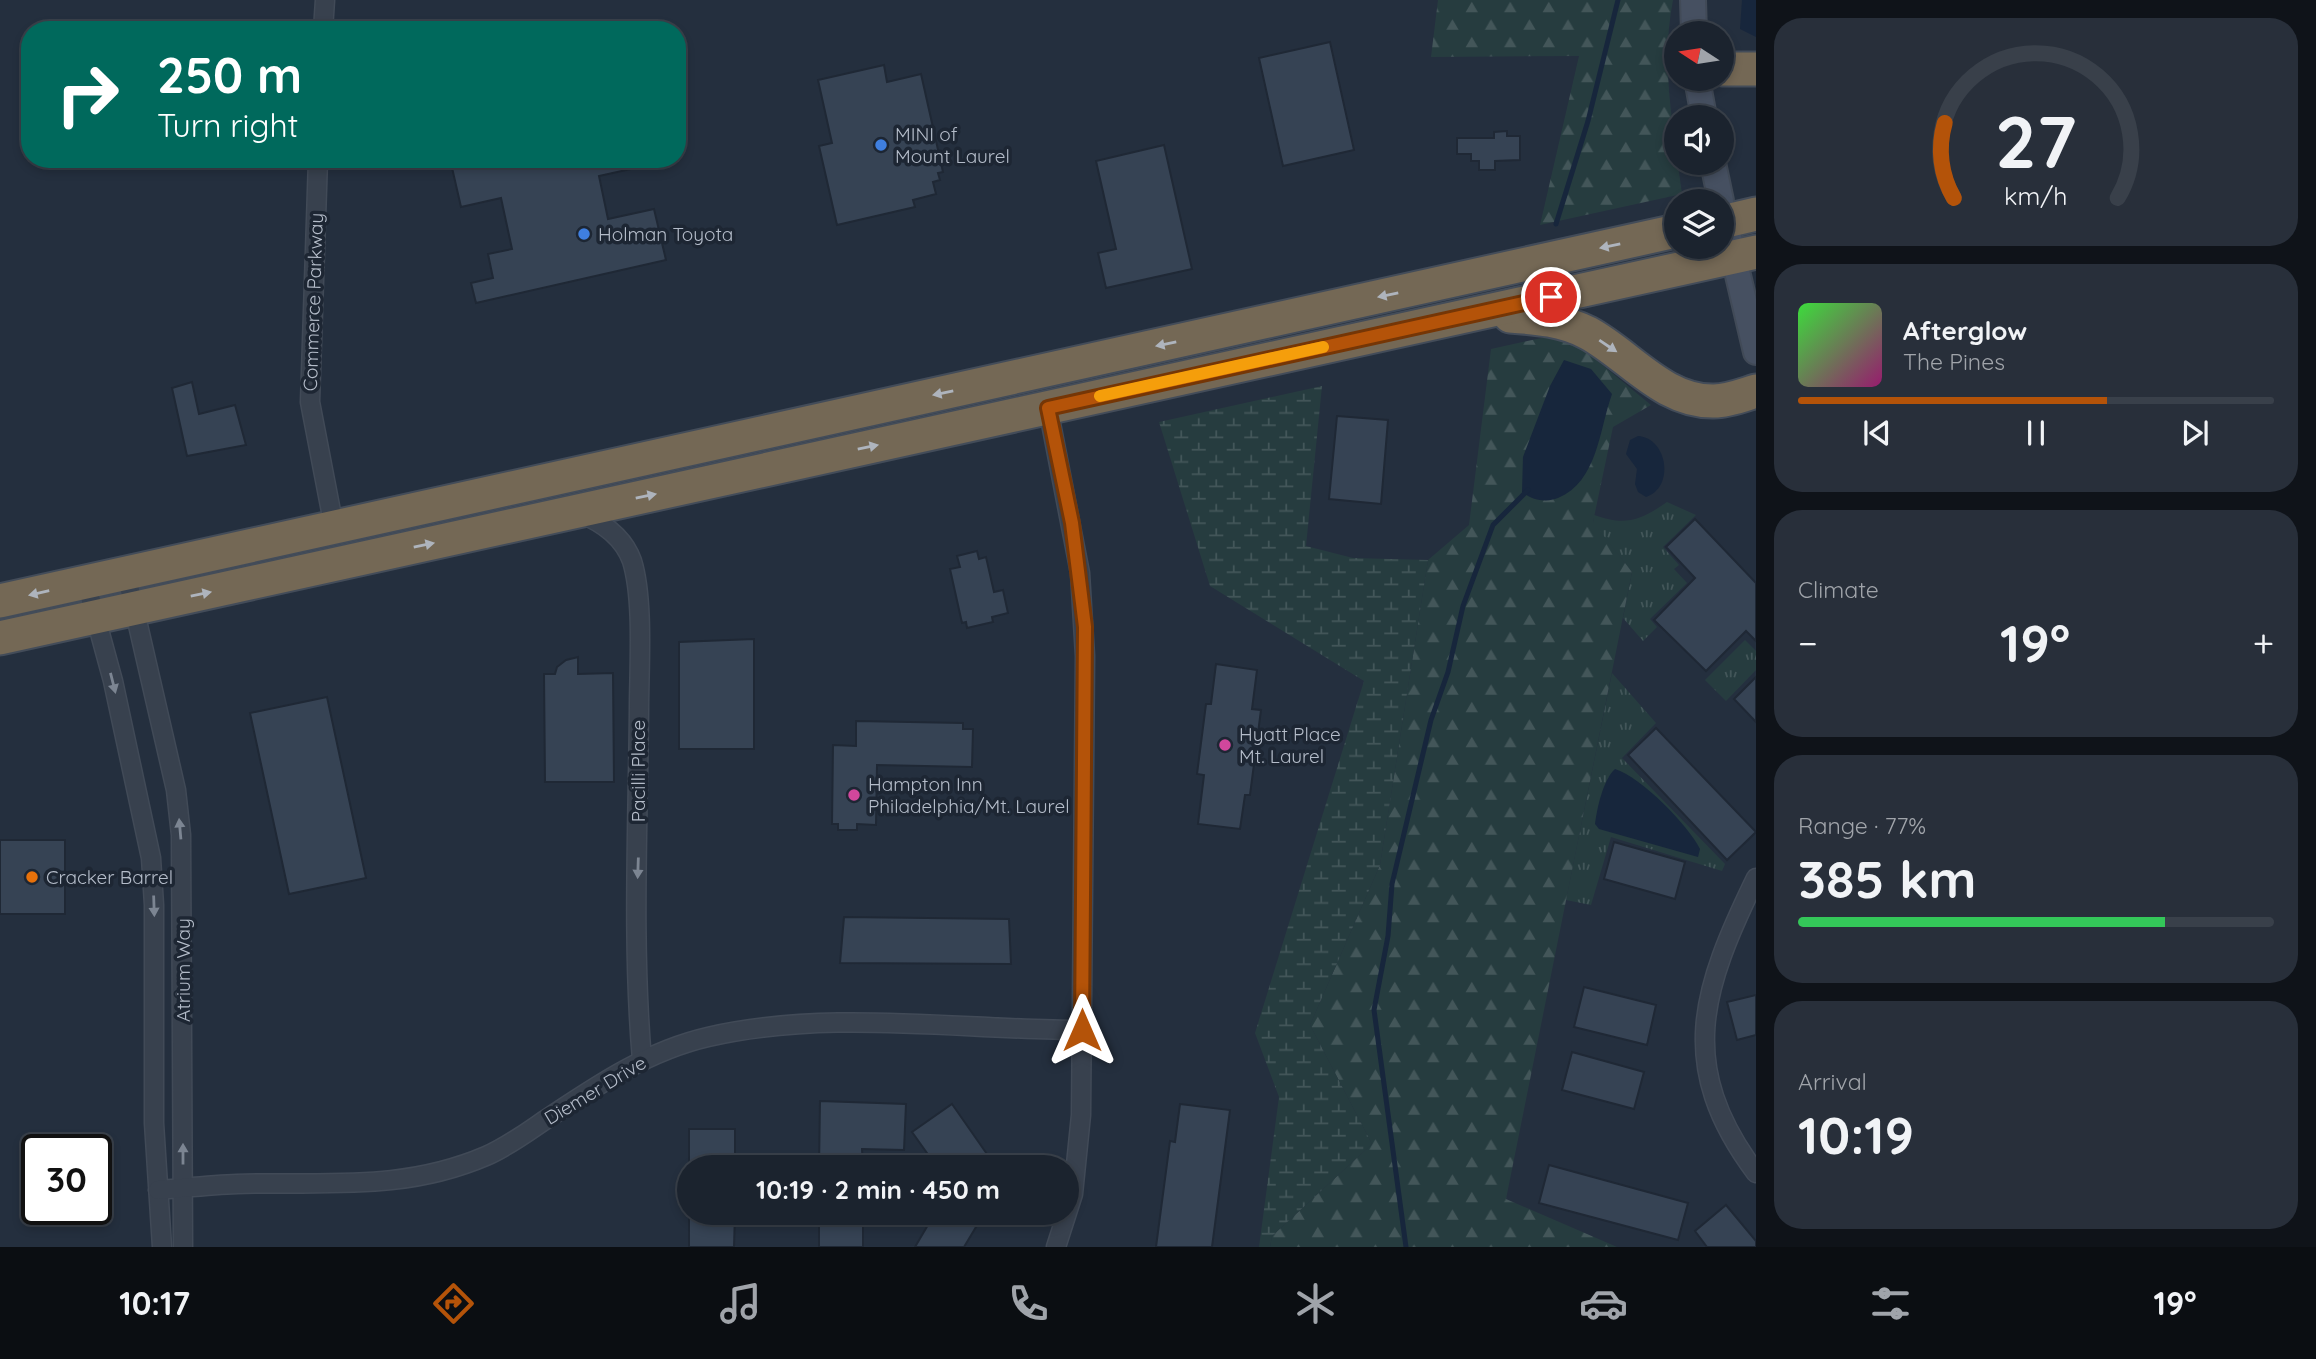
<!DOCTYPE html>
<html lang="en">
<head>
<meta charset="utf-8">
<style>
	:root { --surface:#1b232e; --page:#282f3a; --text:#f1f3f6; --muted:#a0a4aa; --line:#39404a; --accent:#b45309 }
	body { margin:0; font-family:Quicksand,sans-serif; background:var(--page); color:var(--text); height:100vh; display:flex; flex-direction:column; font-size:26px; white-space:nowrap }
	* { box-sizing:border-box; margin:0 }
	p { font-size:23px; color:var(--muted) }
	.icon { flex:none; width:38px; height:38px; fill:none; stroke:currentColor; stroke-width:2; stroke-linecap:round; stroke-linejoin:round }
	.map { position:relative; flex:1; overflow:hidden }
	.details { display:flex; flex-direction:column; gap:18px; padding:18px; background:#0f1319; width:560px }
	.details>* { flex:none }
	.banner { position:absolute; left:21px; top:21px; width:665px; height:147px; border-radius:28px; box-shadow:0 4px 10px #0003,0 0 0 2px var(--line); background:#00695c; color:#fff; overflow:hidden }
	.needle { width:46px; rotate:282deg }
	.buttons { position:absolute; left:1664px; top:21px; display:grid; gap:14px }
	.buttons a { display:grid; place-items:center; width:70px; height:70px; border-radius:50%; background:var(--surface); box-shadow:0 4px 10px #0003,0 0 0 2px var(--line); font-size:35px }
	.speed { position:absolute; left:21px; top:1134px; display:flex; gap:14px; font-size:35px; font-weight:700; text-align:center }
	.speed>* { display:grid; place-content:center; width:91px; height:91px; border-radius:50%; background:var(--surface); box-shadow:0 4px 10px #0003,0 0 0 2px var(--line); line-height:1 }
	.speed .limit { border:4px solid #111; border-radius:10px; background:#fff; color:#111 }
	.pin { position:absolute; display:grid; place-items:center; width:60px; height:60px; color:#fff; margin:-30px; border:4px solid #fff; border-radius:50%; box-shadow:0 2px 7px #0007 }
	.me { position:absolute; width:77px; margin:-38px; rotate:0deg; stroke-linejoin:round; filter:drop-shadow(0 0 5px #0008) }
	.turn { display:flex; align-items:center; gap:24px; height:147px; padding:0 21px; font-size:32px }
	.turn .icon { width:91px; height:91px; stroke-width:2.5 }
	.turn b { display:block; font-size:49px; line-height:60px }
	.big { font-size:52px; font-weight:700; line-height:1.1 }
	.details .tile { flex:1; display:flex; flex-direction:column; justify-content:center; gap:10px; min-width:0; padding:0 24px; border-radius:28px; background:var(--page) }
	.details .dial { align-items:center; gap:0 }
	.dial svg { height:182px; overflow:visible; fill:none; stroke:var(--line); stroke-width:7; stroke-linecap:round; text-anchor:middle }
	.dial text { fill:var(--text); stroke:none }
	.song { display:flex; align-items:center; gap:21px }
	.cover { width:84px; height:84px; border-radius:10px; background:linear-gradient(135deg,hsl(120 70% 55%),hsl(320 70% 35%)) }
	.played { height:7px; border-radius:4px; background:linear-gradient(90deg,var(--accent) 65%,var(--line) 65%) }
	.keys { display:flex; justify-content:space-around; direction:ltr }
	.heat { display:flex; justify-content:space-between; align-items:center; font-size:38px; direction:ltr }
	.charge { height:10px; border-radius:5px; background:linear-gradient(90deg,#34c759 77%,var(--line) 0) }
	.trip { position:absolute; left:677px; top:1155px; width:402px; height:70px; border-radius:35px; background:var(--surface); box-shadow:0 4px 10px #0003,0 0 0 2px var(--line); font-weight:700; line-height:70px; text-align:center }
	.tab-bar { display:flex; height:112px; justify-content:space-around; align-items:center; background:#0b0e12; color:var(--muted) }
	.tab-bar .icon { width:49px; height:49px }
	.tab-bar .on { color:var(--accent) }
	.tab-bar b { font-size:32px; color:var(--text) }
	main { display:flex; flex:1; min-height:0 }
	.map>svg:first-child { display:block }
	.grass { fill:url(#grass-tufts) }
	.forest { fill:url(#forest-firs) }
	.wetland { fill:url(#wetland-marsh) }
	.water { fill:#17263c }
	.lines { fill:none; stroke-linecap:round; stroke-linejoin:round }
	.stream { stroke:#17263c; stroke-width:5 }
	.building { fill:#364354; stroke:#1f2835; stroke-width:2 }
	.street-casing { stroke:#414a57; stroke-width:21 }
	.secondary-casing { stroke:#414a57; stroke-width:28 }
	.highway-casing { stroke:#434c59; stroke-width:37 }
	.street { stroke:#38414e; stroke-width:18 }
	.secondary { stroke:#465061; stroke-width:24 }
	.highway { stroke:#746855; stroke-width:33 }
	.oneway { fill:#aeb4bd }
	.oneway2 { fill:#7c8592 }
	.route-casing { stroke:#753606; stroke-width:18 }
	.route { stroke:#b45309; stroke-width:12 }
	.slow { stroke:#f59e0b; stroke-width:12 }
	.shop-dot { fill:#3f7fe0; stroke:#1d2633; stroke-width:2.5 }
	.hotel-dot { fill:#d1479c; stroke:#1d2633; stroke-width:2.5 }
	.food-dot { fill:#e8710a; stroke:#1d2633; stroke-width:2.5 }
	.labels { text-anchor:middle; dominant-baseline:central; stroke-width:7; stroke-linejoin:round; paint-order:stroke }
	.poi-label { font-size:19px; fill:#b4bcc9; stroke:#1d2633; text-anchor:start }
	.street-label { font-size:19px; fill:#b4bcc9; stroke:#1d2633 }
</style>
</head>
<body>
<main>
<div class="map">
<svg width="1756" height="1247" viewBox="0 0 1756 1247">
	<defs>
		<pattern id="grass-tufts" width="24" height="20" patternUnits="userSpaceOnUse" patternTransform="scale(1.75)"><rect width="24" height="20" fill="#263c3f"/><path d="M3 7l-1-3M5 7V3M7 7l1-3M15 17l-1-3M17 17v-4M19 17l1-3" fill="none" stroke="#435659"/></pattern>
		<pattern id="forest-firs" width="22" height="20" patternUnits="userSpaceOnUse" patternTransform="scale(1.75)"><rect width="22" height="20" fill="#263c3f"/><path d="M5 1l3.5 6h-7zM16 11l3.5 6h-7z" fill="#435659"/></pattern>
		<pattern id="wetland-marsh" width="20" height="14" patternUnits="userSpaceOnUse" patternTransform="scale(1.75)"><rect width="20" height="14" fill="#263c3f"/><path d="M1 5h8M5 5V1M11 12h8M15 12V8" fill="none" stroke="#435659"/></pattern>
	</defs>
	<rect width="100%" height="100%" fill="#242f3e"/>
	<g class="grass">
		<path d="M1667 502 1696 515 1663 547 1679 565 1674 569 1687 583 1650 619 1657 627 1643 641 1623 618 1632 572 1593 523 1594 515C1625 526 1640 521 1667 502Z"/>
		<polygon points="1745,640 1756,651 1756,670 1726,701 1705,680"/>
		<polygon points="1612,673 1656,723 1622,758 1725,864 1722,871 1611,837 1591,905 1566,900"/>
	</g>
	<g class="forest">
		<path d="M1438 0H1673C1660 66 1674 130 1682 194L1540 225 1579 56 1431 57Z"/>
		<polygon points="1601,325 1583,349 1651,405 1613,427 1593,522 1632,572 1506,1199 1617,1247 1270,1247 1272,1236 1372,1144 1310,1025 1380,865 1428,560 1469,525 1491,349"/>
	</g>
	<polygon class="wetland" points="1322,386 1306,546 1353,558 1428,560 1380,865 1310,1025 1372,1144 1272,1236 1270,1247 1259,1247 1279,1097 1255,1033 1364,681 1210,586 1159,422"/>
	<g class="water">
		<polygon points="1742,0 1756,0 1756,37 1740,29"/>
		<path d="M1564 360 1591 369 1612 394C1599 430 1598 481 1558 498 1546 503 1532 500 1522 492L1523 457 1550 386Z"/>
		<path d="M1638 436C1668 438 1675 488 1646 497L1638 492 1635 484 1637 469 1626 454 1630 440Z"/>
		<path d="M1615 769C1641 777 1688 825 1700 849L1698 857 1599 829 1595 824C1597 808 1603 780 1615 769Z"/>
	</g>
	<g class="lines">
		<g class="stream">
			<polyline points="1556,224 1588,121 1618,0"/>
			<polyline points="1406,1247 1374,1010 1388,936 1392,884 1431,720 1448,672 1463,606 1493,525 1528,490"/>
		</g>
	</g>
	<g class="building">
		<polygon points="1330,42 1354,150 1283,166 1259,58"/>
		<polygon points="884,65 887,82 921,74 943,172 938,173 940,180 933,182 936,194 913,200 915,207 837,225 819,146 832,143 818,80"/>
		<polygon points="1507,131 1507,136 1520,136 1520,160 1495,161 1495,170 1479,170 1479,161 1471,161 1471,154 1457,154 1457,138 1494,138 1494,132"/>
		<polygon points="1164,145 1192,269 1106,288 1098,253 1116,249 1096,161"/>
		<polygon points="450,159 648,159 649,165 599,176 608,219 654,209 666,260 476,303 471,283 493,278 488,254 512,249 501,198 461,207"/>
		<polygon points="192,382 199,414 235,405 246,445 187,456 172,388"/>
		<polygon points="1337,416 1388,420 1381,504 1329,499"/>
		<polygon points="1695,519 1756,583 1756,641 1746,631 1706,671 1654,620 1695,578 1666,547"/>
		<polygon points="977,551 979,559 986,557 994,592 1003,590 1008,613 992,617 993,622 967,628 966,622 962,623 950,569 960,567 957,556"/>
		<polygon points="754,639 754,749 679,749 679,642"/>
		<polygon points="578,657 578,674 613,673 614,782 545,782 544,674 555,674 557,667 566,660"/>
		<polygon points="1216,664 1257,670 1252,709 1261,710 1250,795 1245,795 1240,829 1198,824 1204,775 1197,774 1206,704 1211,704"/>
		<polygon points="1756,677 1756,722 1734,699"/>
		<polygon points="327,697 366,878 289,894 250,713"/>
		<polygon points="856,721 963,723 963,729 973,729 972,767 877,765 876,825 857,824 857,830 838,830 838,824 832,824 833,745 856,746"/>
		<polygon points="1656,728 1756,832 1727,860 1628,755"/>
		<rect x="0" y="840" width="65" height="74"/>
		<polygon points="1614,842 1685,862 1675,899 1604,879"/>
		<polygon points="844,917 1009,919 1011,964 840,963"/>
		<polygon points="1584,987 1656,1005 1647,1045 1574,1027"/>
		<polygon points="1756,995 1756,1035 1737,1040 1727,1002"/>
		<polygon points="1572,1052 1644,1072 1634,1109 1562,1090"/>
		<polygon points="820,1101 906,1104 904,1150 862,1149 863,1167 819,1167"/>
		<polygon points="952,1104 996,1167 937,1167 912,1132"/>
		<polygon points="1180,1104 1230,1110 1212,1247 1156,1247 1170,1141 1175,1142"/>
		<rect x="689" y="1129" width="46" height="38"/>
		<polygon points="1549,1165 1688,1203 1678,1240 1539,1203"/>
		<polygon points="1726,1205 1756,1241 1756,1247 1707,1247 1695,1231"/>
		<polygon points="689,1213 735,1213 734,1247 689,1247"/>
		<rect x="819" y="1213" width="44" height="34"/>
		<polygon points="935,1213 952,1213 976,1227 964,1247 915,1247"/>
	</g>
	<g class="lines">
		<defs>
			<g id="street">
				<polyline points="323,30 325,0"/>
				<polyline points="318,159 310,402 334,527"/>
				<polyline points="1048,408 1080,573 1085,656 1081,1115 1073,1194 1056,1247"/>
				<path d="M579 513C602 522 623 536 632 561 644 600 639 668 639 710 638 826 632 944 642 1060"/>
				<polyline points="126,573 176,790 181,835 183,1247"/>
				<polyline points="86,582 113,681 151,858 154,905 154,1123 162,1247"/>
				<path d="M1756 878C1702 989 1675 1065 1756 1173"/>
				<path d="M158 1190C184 1188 211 1185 237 1184 325 1181 402 1192 486 1156 507 1147 526 1133 545 1120 596 1086 647 1051 708 1037 829 1009 959 1030 1082 1030"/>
			</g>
			<g id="secondary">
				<polyline points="1693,0 1694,33"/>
				<polyline points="1697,79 1704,117"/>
				<polyline points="1713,163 1721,201"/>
				<polyline points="1722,207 1756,352"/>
			</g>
			<g id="highway">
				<polyline points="1722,69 1756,69"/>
				<polyline points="1722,222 1756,214"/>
				<path d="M1510 316C1538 318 1563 320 1588 333 1629 355 1663 402 1714 401 1728 401 1743 395 1756 391"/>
				<polyline points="0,601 1676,231"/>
				<polyline points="0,638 1756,252"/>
			</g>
		</defs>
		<use href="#street" class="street-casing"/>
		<use href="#secondary" class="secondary-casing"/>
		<use href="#highway" class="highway-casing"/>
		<use href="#street" class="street"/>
		<use href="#secondary" class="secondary"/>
		<use href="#highway" class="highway"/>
	</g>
	<defs><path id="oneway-solid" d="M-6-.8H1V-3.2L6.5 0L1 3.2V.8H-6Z" transform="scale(1.75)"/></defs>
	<g class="oneway">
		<use href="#oneway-solid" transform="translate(1610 246) rotate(168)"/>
		<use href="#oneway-solid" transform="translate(1388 295) rotate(168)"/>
		<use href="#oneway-solid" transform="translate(1166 344) rotate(168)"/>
		<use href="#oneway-solid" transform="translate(1608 346) rotate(34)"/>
		<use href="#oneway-solid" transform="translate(943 393) rotate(168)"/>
		<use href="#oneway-solid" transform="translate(868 447) rotate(-12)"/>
		<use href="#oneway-solid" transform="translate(646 496) rotate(-12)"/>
		<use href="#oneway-solid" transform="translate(424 545) rotate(-12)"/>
		<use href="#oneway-solid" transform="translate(39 593) rotate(167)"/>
		<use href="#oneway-solid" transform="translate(201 594) rotate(-12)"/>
	</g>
	<g class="oneway2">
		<use href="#oneway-solid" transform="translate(113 683) rotate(76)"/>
		<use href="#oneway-solid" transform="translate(180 829) rotate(-95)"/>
		<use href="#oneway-solid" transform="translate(638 868) rotate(92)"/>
		<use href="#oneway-solid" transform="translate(154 906) rotate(88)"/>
		<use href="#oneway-solid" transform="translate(183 1154) rotate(-90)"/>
	</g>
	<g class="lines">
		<defs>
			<polyline id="route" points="1082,1030 1085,627 1072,523 1048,408 1551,297"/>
		</defs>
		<use href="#route" class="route-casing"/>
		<use href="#route" class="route"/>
		<polyline class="slow" points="1100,396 1323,347"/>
	</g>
	<g class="shop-dot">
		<circle cx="881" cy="145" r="7"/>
		<circle cx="584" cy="234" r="7"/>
	</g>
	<g class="hotel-dot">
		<circle cx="1225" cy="745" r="7"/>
		<circle cx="854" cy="795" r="7"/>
	</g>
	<circle class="food-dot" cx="32" cy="877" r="7"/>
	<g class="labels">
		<g class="poi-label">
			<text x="895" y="134">MINI of<tspan x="895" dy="22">Mount Laurel</tspan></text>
			<text x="598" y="234">Holman Toyota</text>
			<text x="1239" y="734">Hyatt Place<tspan x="1239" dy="22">Mt. Laurel</tspan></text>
			<text x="868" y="784">Hampton Inn<tspan x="868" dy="22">Philadelphia/Mt. Laurel</tspan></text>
			<text x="46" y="877">Cracker Barrel</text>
		</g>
		<g class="street-label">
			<text transform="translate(313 302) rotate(-88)">Commerce Parkway</text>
			<text transform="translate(638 771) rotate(-90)">Pacilli Place</text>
			<text transform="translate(183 970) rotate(-90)">Atrium Way</text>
			<text transform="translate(595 1090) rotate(-31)">Diemer Drive</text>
		</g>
	</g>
</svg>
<div class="buttons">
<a><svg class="needle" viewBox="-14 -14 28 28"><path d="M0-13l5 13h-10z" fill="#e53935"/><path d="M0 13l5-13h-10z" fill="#a0a4aa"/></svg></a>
<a><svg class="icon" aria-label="sound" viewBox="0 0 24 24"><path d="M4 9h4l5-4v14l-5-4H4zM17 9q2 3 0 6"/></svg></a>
<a><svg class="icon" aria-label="layers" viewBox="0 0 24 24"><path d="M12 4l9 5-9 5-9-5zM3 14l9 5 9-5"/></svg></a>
</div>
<div class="speed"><div class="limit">30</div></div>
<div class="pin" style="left:1551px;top:297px;background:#d93025"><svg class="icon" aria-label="arrive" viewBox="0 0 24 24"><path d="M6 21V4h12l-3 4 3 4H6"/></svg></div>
<svg class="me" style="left:1082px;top:1030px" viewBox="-20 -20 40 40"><path d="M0-17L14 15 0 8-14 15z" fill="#b45309" stroke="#fff" stroke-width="4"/></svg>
<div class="trip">10:19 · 2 min · 450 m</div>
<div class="banner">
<div class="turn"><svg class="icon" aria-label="right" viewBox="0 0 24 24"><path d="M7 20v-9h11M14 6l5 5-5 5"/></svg><div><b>250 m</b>Turn right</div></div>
</div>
</div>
<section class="details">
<div class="tile dial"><svg viewBox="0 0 100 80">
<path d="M14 69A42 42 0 1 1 86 69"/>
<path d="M14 69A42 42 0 0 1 10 36" stroke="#b45309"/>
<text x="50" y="56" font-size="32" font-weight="700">27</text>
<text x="50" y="72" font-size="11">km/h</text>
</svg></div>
<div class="tile">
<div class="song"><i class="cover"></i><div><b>Afterglow</b><p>The Pines</p></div></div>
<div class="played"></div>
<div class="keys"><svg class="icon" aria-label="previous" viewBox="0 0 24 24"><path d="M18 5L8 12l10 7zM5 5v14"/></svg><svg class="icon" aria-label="pause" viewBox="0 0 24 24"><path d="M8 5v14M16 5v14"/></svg><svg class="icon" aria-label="next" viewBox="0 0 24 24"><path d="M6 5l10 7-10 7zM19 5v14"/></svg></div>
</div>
<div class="tile"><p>Climate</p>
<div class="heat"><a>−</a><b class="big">19°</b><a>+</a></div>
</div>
<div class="tile"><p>Range · 77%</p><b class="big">385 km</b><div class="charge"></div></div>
<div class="tile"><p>Arrival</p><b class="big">10:19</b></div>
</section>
</main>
<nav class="tab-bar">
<b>10:17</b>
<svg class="icon on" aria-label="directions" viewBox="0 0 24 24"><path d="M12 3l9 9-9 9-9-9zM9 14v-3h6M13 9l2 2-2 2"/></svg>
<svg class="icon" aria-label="music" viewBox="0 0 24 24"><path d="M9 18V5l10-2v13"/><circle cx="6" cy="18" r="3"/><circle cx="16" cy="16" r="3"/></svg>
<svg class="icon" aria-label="phone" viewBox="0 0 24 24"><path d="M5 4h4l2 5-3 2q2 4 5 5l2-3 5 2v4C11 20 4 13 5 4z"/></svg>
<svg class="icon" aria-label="climate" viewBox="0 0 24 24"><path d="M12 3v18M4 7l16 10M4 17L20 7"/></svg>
<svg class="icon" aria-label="car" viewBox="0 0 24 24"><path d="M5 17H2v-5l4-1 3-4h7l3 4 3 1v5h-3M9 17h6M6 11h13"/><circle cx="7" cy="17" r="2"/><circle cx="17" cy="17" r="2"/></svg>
<svg class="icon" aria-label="filters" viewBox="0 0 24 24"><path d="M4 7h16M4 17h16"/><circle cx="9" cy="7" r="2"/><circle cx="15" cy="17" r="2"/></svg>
<b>19°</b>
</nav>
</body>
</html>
